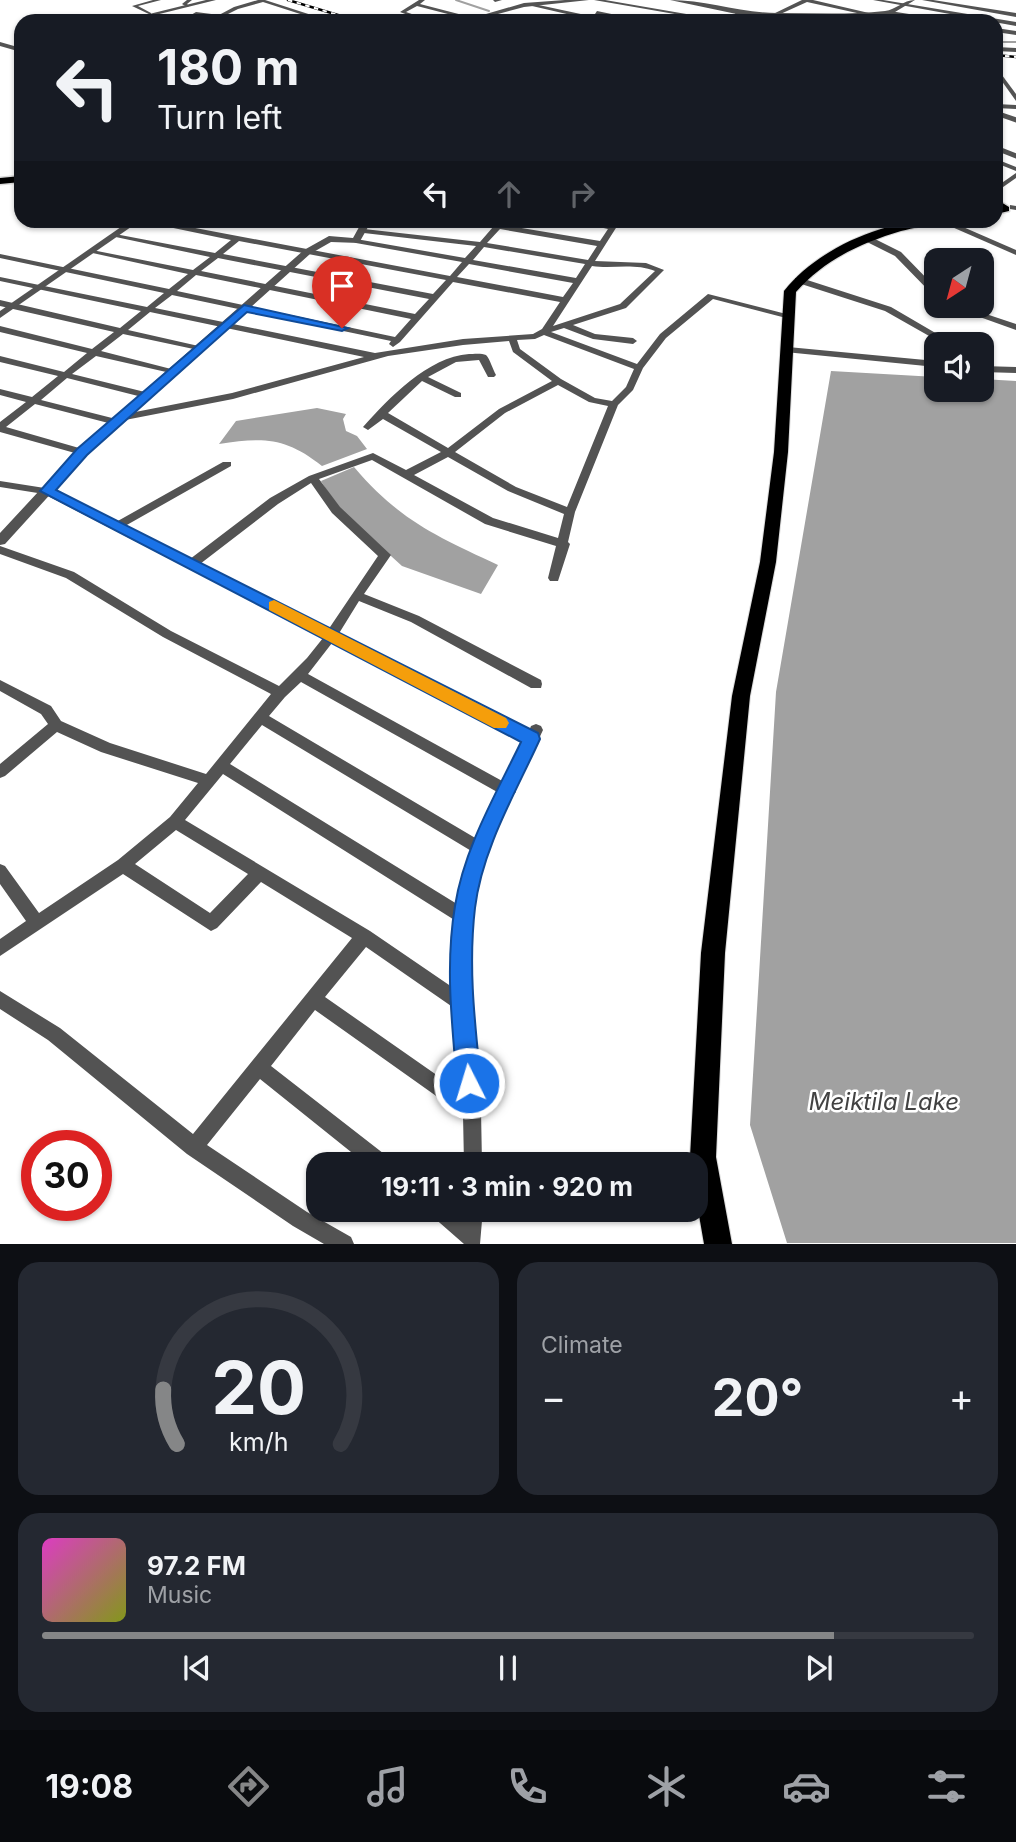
<!DOCTYPE html>
<html lang="en">
<head>
<meta charset="utf-8">
<style>
	:root { --surface:#171b24; --page:#242831; --text:#f1f3f6; --muted:#9ea1a6; --line:#363941; --accent:#858687 }
	body { margin:0; font-family:Inter,sans-serif; background:var(--page); color:var(--text); height:100vh; display:flex; flex-direction:column; font-size:26px; white-space:nowrap }
	* { box-sizing:border-box; margin:0 }
	p { font-size:23px; color:var(--muted) }
	.icon { flex:none; width:38px; height:38px; fill:none; stroke:currentColor; stroke-width:2; stroke-linecap:round; stroke-linejoin:round }
	.map { position:relative; height:1244px; overflow:hidden }
	.panel { display:flex; flex-direction:column; gap:18px; padding:18px; background:#0d0f14; flex:1 }
	.panel>* { flex:none }
	.banner { position:absolute; left:14px; top:14px; width:989px; height:214px; border-radius:21px; box-shadow:0 2px 5px #0004; background:#171b24; color:var(--text); overflow:hidden }
	.needle { width:46px; rotate:216deg }
	.buttons { position:absolute; left:924px; top:248px; display:grid; gap:14px }
	.buttons a { display:grid; place-items:center; width:70px; height:70px; border-radius:14px; background:var(--surface); box-shadow:0 2px 5px #0004; font-size:35px }
	.speed { position:absolute; left:21px; top:1130px; display:flex; gap:14px; font-size:35px; font-weight:700; text-align:center }
	.speed>* { display:grid; place-content:center; width:91px; height:91px; border-radius:50%; background:var(--surface); box-shadow:0 2px 5px #0004; line-height:1 }
	.speed .limit { border:10px solid #d22; background:#fff; color:#111 }
	.pin { position:absolute; display:grid; place-items:center; width:60px; height:60px; color:#fff; margin:-72px -30px; border-radius:50% 50% 50% 0; rotate:-45deg; box-shadow:0 0 7px #0007 }
	.pin .icon { rotate:45deg }
	.me { position:absolute; width:77px; margin:-38px; rotate:355deg; stroke-linejoin:round; filter:drop-shadow(0 0 5px #0008) }
	.turn { display:flex; align-items:center; gap:24px; height:147px; padding:0 28px; font-size:32px }
	.turn .icon { width:91px; height:91px; stroke-width:2.5 }
	.turn b { display:block; font-size:49px; line-height:60px }
	.lanes { display:flex; align-items:center; height:66px; padding:0 28px; background:#0003; justify-content:center; gap:35px; direction:ltr }
	.lanes .off { opacity:.35 }
	.big { font-size:52px; font-weight:700; line-height:1.1 }
	.panel .tile { flex:1; display:flex; flex-direction:column; justify-content:center; gap:10px; min-width:0; padding:0 24px; border-radius:21px; background:var(--page) }
	.panel .dial { align-items:center; gap:0 }
	.dial svg { height:182px; overflow:visible; fill:none; stroke:var(--line); stroke-width:7; stroke-linecap:round; text-anchor:middle }
	.dial text { fill:var(--text); stroke:none }
	.song { display:flex; align-items:center; gap:21px }
	.cover { width:84px; height:84px; border-radius:10px; background:linear-gradient(135deg,hsl(310 70% 55%),hsl(70 70% 35%)) }
	.played { height:7px; border-radius:4px; background:linear-gradient(90deg,var(--accent) 85%,var(--line) 85%) }
	.keys { display:flex; justify-content:space-around; direction:ltr }
	.heat { display:flex; justify-content:space-between; align-items:center; font-size:38px; direction:ltr }
	.panel .tiles { flex:1; display:grid; gap:18px; grid-template-columns:1fr 1fr }
	.tile:last-child { grid-column:span 2 }
	.trip { position:absolute; left:306px; top:1152px; width:402px; height:70px; border-radius:21px; background:var(--surface); box-shadow:0 2px 5px #0004; font-weight:700; line-height:70px; text-align:center }
	.tab-bar { display:flex; height:112px; justify-content:space-around; align-items:center; background:#090b0e; color:var(--muted) }
	.tab-bar .icon { width:49px; height:49px }
	.tab-bar .current { color:var(--accent) }
	.tab-bar b { font-size:32px; color:var(--text) }
	.map>svg:first-child { display:block }
	.water { fill:#a1a1a1 }
	.lines { fill:none; stroke-linecap:round; stroke-linejoin:round }
	.stream { stroke:#a1a1a1; stroke-width:2 }
	.primary-casing { stroke:#dbdbdb; stroke-width:2 }
	.trunk-casing { stroke:#dbdbdb; stroke-width:3 }
	.pedestrian { stroke:#535353; stroke-width:5 }
	.minor { fill:#535353; fill-rule:evenodd }
	.tertiary { fill:#535353; fill-rule:evenodd }
	.primary { fill:#000; fill-rule:evenodd }
	.trunk { fill:#000; fill-rule:evenodd }
	.rail-casing { stroke:#000; stroke-width:2.5 }
	.rail { stroke:#fff; stroke-width:2; stroke-dasharray:4.5; stroke-linecap:butt }
	.route { fill:#1a73e8; stroke:#114b97; stroke-width:2 }
	.slow { fill:#f59e0b }
	.labels { text-anchor:middle; dominant-baseline:central; stroke-width:5; stroke-linejoin:round; paint-order:stroke }
	.near-water-label { font-size:24px; font-style:italic; fill:#424242; stroke:#fff }
</style>
</head>
<body>
<div class="map">
<svg width="1016" height="1244" viewBox="0 0 1016 1244">
	<rect width="100%" height="100%" fill="#fff"/>
	<g class="water">
		<polygon points="831,371 936,377 936,390 982,390 982,379 1016,381 1016,1243 787,1243 750,1125 776,692"/>
		<path d="M317 408 346 414 343 419 346 431 357 436 367 449 322 466C286 437 263 437 219 444L236 421Z"/>
		<path d="M354 467C399 520 436 536 498 565L481 594 402 566 337 507 321 481Z"/>
	</g>
	<g class="lines">
		<g class="stream">
			<polyline points="456,0 489,11"/>
			<polyline points="495,14 508,21"/>
			<polyline points="996,42 1016,42"/>
		</g>
		<defs>
			<path id="primary" d="M938 220C928 226 913 228 901 231 861 243 824 260 796 292L788 452 776 562 750 696 725 953 716 1157 732 1244H704L696 1198V1164H691L690 1157 701 953 732 696 760 562 774 452 784 291C818 248 884 220 938 220Z"/>
			<g id="trunk">
				<polygon points="21,176 21,182 0,184 0,178"/>
				<polygon points="996,199 1009,207 1009,211 996,214"/>
			</g>
		</defs>
		<use href="#primary" class="primary-casing"/>
		<use href="#trunk" class="trunk-casing"/>
		<g class="pedestrian">
			<polyline points="996,113 1016,120"/>
			<polyline points="996,148 1016,156"/>
		</g>
		<g class="minor">
			<polygon points="153,0 161,0 138,6 151,13 151,15 132,6"/>
			<polygon points="187,0 192,0 187,4 189,6 187,7 182,4"/>
			<polygon points="258,0 265,0 330,21 322,21 263,2 238,9 224,16 246,21 199,15 188,21 181,21 196,12 219,15 234,7"/>
			<polygon points="419,0 425,0 420,4 474,18 471,20 417,6 406,12 432,21 424,21 400,12"/>
			<polygon points="493,0 502,0 495,2"/>
			<polygon points="594,0 605,0 727,21 715,21"/>
			<polygon points="802,0 813,0 869,13 866,15 807,2 776,16 771,15"/>
			<polygon points="873,0 883,0 1016,22 1016,26"/>
			<polygon points="922,0 933,0 1016,13 1016,17"/>
			<polygon points="534,4 604,19 607,21 597,21 532,6"/>
			<polygon points="597,11 621,16 624,18 621,20 595,14"/>
			<polygon points="736,11 740,12 739,21 733,21"/>
			<polygon points="890,11 928,17 931,19 928,21 888,14"/>
			<polygon points="996,28 1016,31 1016,35 996,32"/>
			<polygon points="0,42 21,48 21,52 0,46"/>
			<polygon points="996,47 1016,48 1016,52 996,51"/>
			<polygon points="999,71 1016,94 1016,101 996,73"/>
			<polygon points="996,104 1016,105 1016,109 996,108"/>
			<polygon points="996,159 1016,167 1016,171 996,163"/>
			<polygon points="1016,173 1016,178 996,192 996,187"/>
			<polygon points="1010,205 1016,206 1016,210 1010,209"/>
			<path d="M135 220H153L450 276 462 262 356 243 352 241 356 239 465 258 476 246 364 233 360 231 364 229 480 242 493 227 461 220H480L497 223 499 220H507L504 225 600 241 608 229 568 220H586L611 225 614 220H621L595 261 646 263 664 270 626 308 573 325 595 334 633 338 637 341 633 344 593 339 564 328 551 332 637 364 660 334 708 294 794 316 790 319 713 299 666 338 643 368 633 390 618 405 575 512 568 542 570 544 558 581H550L548 578 556 546 485 524 372 460 319 479 340 507 391 555 364 594 419 616 541 680 542 684 541 688H531L411 622 359 601 338 635 529 731 531 726 536 724 541 726 543 730 515 790 516 792 511 797 490 842 473 905 468 984 481 1110 482 1164H464L463 1115 315 1010 271 1066 388 1157 390 1164H366L260 1079 207 1145 307 1212 351 1237 354 1244H324L293 1226 187 1154 48 1040 0 1009V991L60 1028 193 1134 352 938 261 882 217 928 211 931 123 874 0 956V939L26 921 0 884V864L5 866 39 913 118 860 170 817 198 783 101 752 57 732 5 776 0 778V764L48 724 41 714 0 691V680L51 706 61 721 110 743 206 774 271 694 163 637 66 578 0 554V546L74 572 171 631 279 686 307 658 323 638 44 494 0 487V481L51 489 116 522 223 462H231V466L125 526 190 559 270 498 309 476 373 453 406 470 441 452 383 419 368 430 363 427C389 398 428 357 469 354 473 354 482 353 486 355 490 359 493 370 496 375L494 377H488L479 360 456 362 428 377 461 393V397H455L422 381 388 413 448 448 499 409 552 381 513 352 509 341 463 345 388 356 233 399 120 421 119 424 116 425 35 404 6 427 86 450 87 452 82 455 0 432V422L26 402 0 395V389L32 397 58 376 0 362V356L64 372 87 353 0 332V326L92 349 114 332 0 306V300L120 328 141 311 0 281V277L147 307 164 293 0 258V254L169 289 188 274 88 252 92 250 193 270 210 257 111 236 115 234 215 253 231 240ZM500 229 597 246 588 260 487 243ZM239 241 446 280 433 294 223 254ZM484 247 585 264 576 278 473 260ZM218 258 429 299 415 314 201 271ZM469 264 573 283 563 297 457 277ZM592 266C612 269 635 263 655 271L620 304 553 326ZM196 275 411 319 395 337 177 291ZM453 282 560 302 542 329 533 334 463 339 375 353 155 308 172 295 391 341 389 344 393 347 400 342ZM150 312 364 357 232 393 120 415 117 416 116 419 41 400 67 378 146 398 149 397V393L72 374 96 356 175 374V370L101 351 123 334 203 351V347L128 330ZM544 335 634 369 626 387 612 401 595 398 561 379 520 349 517 340 535 339ZM558 385 589 402 608 406 567 507 516 487 455 452 505 413ZM448 457 508 491 564 514 558 538 493 518 414 475ZM311 483 332 513 378 556 328 630 200 564 278 504ZM332 643 524 742 504 782 308 674ZM301 682 499 793 477 839 269 716 285 697ZM262 725 473 852 457 904 230 764ZM223 774 456 921 452 987 370 931 185 820ZM176 830 248 874 210 913 135 864ZM366 947 454 1008 461 1092 325 997Z"/>
			<polygon points="936,220 947,220 1016,250 1016,255"/>
			<polygon points="865,237 871,237 901,252 936,288 936,295 933,295 895,256 865,241"/>
			<polygon points="795,278 801,278 891,307 956,345 945,345 885,311 795,282"/>
			<polygon points="949,306 962,306 1016,324 1016,330"/>
			<polygon points="788,347 936,361 936,367 785,352 783,350"/>
			<polygon points="982,366 1016,367 1016,373 982,372"/>
			<polygon points="429,1209 454,1209 463,1216 463,1209 483,1209 480,1244 464,1244 432,1216"/>
		</g>
		<g class="tertiary">
			<polygon points="206,0 216,0 131,21 121,21"/>
			<polygon points="565,0 589,0 524,7 472,21 462,21 524,3"/>
			<path d="M670 0C706 0 741 13 777 13 813 13 850 15 885 11 896 10 903 0 915 0L890 15 774 17 746 16Z"/>
			<polygon points="131,220 141,220 0,318 0,311"/>
			<polygon points="363,220 372,220 359,243 331,242 310,254 86,455 5,544 0,545 0,533 78,449 304,250 329,236 353,238"/>
		</g>
		<use href="#primary" class="primary"/>
		<use href="#trunk" class="trunk"/>
		<defs>
			<g id="rail">
				<polyline points="288,0 358,21"/>
				<polyline points="996,55 1016,57"/>
			</g>
		</defs>
		<use href="#rail" class="rail-casing"/>
		<use href="#rail" class="rail"/>
	</g>
	<path class="route" d="M244 305 348 328 342 331 247 312 87 455 56 490 538 733 540 739C516 792 482 849 475 908 468 967 475 1024 481 1083L477 1091 469 1095 461 1091 457 1083C452 1024 445 965 455 906 464 848 496 794 521 742L40 491 77 449Z"/>
	<polygon class="slow" points="274,600 506,718 509,723 506,728 494,728 269,610 269,602"/>
	<g class="labels">
		<g class="near-water-label">
			<text x="884" y="1101">Meiktila Lake</text>
		</g>
	</g>
</svg>
<div class="buttons">
<a><svg class="needle" viewBox="-14 -14 28 28"><path d="M0-13l5 13h-10z" fill="#e53935"/><path d="M0 13l5-13h-10z" fill="#9ea1a6"/></svg></a>
<a><svg class="icon" aria-label="sound" viewBox="0 0 24 24"><path d="M4 9h4l5-4v14l-5-4H4zM17 9q2 3 0 6"/></svg></a>
</div>
<div class="speed"><div class="limit">30</div></div>
<div class="pin" style="left:342px;top:328px;background:#d93025"><svg class="icon" aria-label="arrive" viewBox="0 0 24 24"><path d="M6 21V4h12l-3 4 3 4H6"/></svg></div>
<svg class="me" style="left:469px;top:1083px" viewBox="-20 -20 40 40"><circle r="17" fill="#1a73e8" stroke="#fff" stroke-width="3"/><path d="M0-11L8 9 0 5-8 9z" fill="#fff"/></svg>
<div class="trip">19:11 · 3 min · 920 m</div>
<div class="banner">
<div class="turn"><svg class="icon" aria-label="left" viewBox="0 0 24 24"><path d="M17 20v-9H6M10 6l-5 5 5 5"/></svg><div><b>180 m</b>Turn left</div></div>
<div class="lanes"><svg class="icon" aria-label="left" viewBox="0 0 24 24"><path d="M17 20v-9H6M10 6l-5 5 5 5"/></svg><svg class="icon off" aria-label="ahead" viewBox="0 0 24 24"><path d="M12 20V5M6 11l6-6 6 6"/></svg><svg class="icon off" aria-label="right" viewBox="0 0 24 24"><path d="M7 20v-9h11M14 6l5 5-5 5"/></svg></div>
</div>
</div>
<section class="panel">
<div class="tiles">
<div class="tile dial"><svg viewBox="0 0 100 80">
<path d="M14 69A42 42 0 1 1 86 69"/>
<path d="M14 69A42 42 0 0 1 8 45" stroke="#858687"/>
<text x="50" y="56" font-size="32" font-weight="700">20</text>
<text x="50" y="72" font-size="11">km/h</text>
</svg></div>
<div class="tile"><p>Climate</p>
<div class="heat"><a>−</a><b class="big">20°</b><a>+</a></div>
</div>
<div class="tile">
<div class="song"><i class="cover"></i><div><b>97.2 FM</b><p>Music</p></div></div>
<div class="played"></div>
<div class="keys"><svg class="icon" aria-label="previous" viewBox="0 0 24 24"><path d="M18 5L8 12l10 7zM5 5v14"/></svg><svg class="icon" aria-label="pause" viewBox="0 0 24 24"><path d="M8 5v14M16 5v14"/></svg><svg class="icon" aria-label="next" viewBox="0 0 24 24"><path d="M6 5l10 7-10 7zM19 5v14"/></svg></div>
</div>
</div>
</section>
<nav class="tab-bar">
<b>19:08</b>
<svg class="icon current" aria-label="directions" viewBox="0 0 24 24"><path d="M12 3l9 9-9 9-9-9zM9 14v-3h6M13 9l2 2-2 2"/></svg>
<svg class="icon" aria-label="music" viewBox="0 0 24 24"><path d="M9 18V5l10-2v13"/><circle cx="6" cy="18" r="3"/><circle cx="16" cy="16" r="3"/></svg>
<svg class="icon" aria-label="phone" viewBox="0 0 24 24"><path d="M5 4h4l2 5-3 2q2 4 5 5l2-3 5 2v4C11 20 4 13 5 4z"/></svg>
<svg class="icon" aria-label="climate" viewBox="0 0 24 24"><path d="M12 3v18M4 7l16 10M4 17L20 7"/></svg>
<svg class="icon" aria-label="car" viewBox="0 0 24 24"><path d="M5 17H2v-5l4-1 3-4h7l3 4 3 1v5h-3M9 17h6M6 11h13"/><circle cx="7" cy="17" r="2"/><circle cx="17" cy="17" r="2"/></svg>
<svg class="icon" aria-label="filters" viewBox="0 0 24 24"><path d="M4 7h16M4 17h16"/><circle cx="9" cy="7" r="2"/><circle cx="15" cy="17" r="2"/></svg>
</nav>
</body>
</html>
